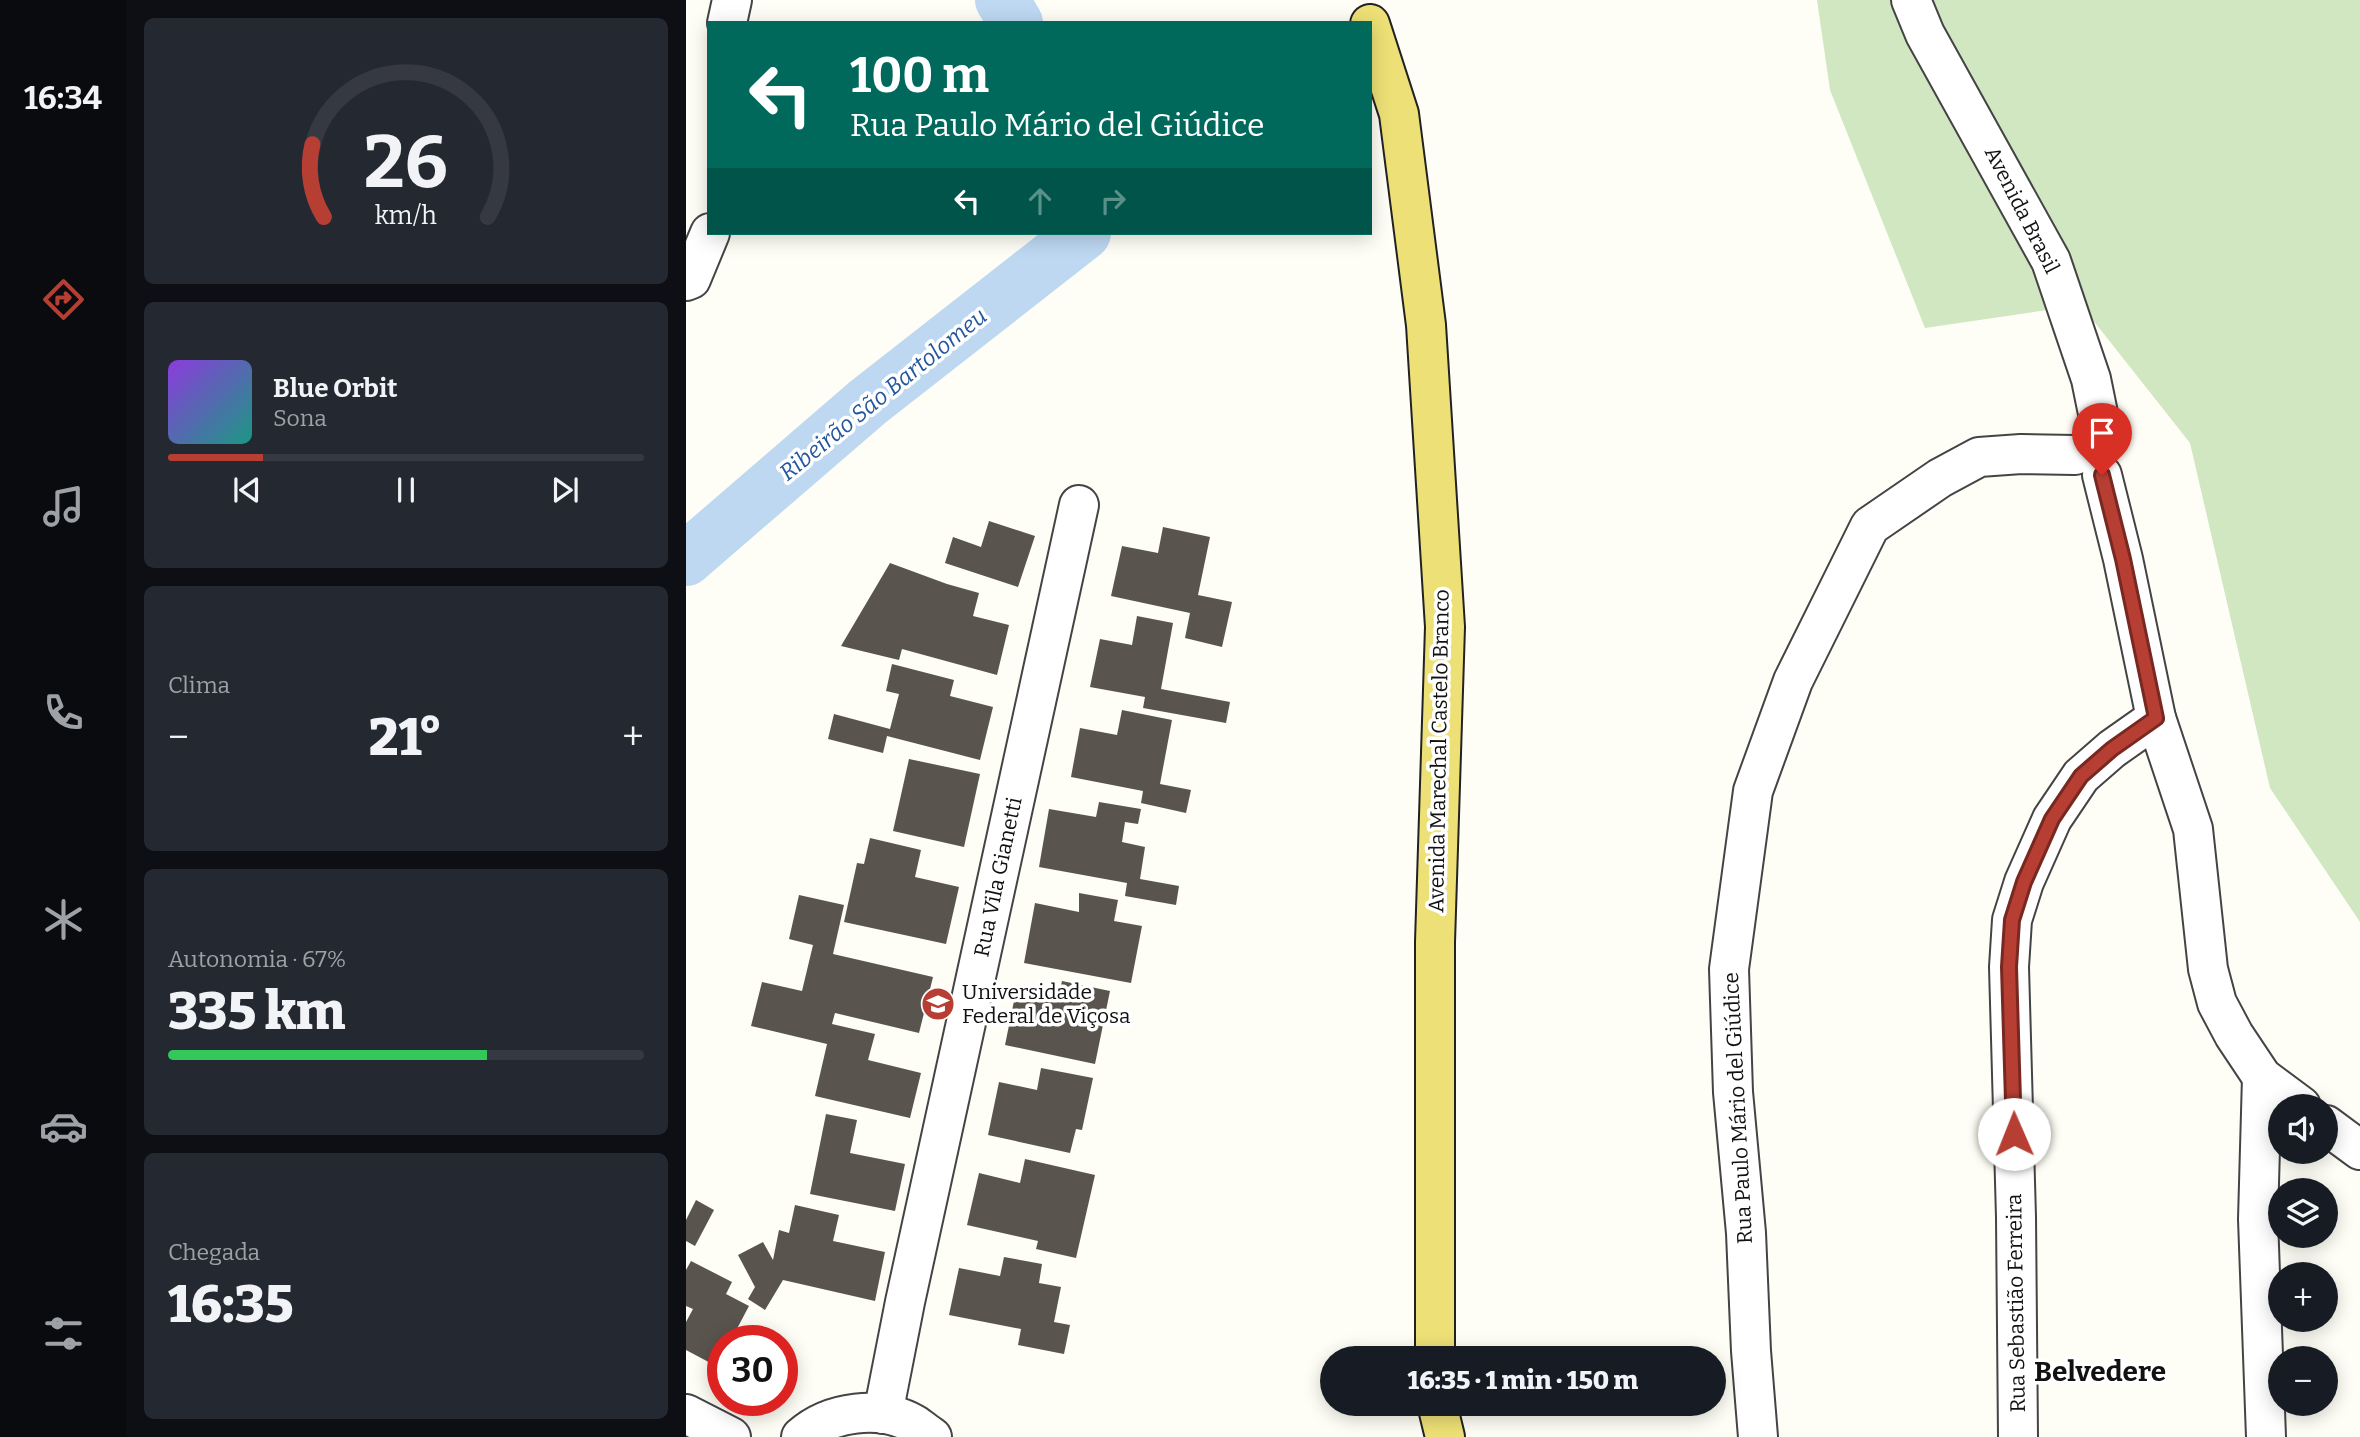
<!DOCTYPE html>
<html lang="pt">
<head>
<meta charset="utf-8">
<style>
	:root { --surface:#171b24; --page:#242831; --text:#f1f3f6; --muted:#9ea1a6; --line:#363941; --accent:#b73e33 }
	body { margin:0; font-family:Bitter,serif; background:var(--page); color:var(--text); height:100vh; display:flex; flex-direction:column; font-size:26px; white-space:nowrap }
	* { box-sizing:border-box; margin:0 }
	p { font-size:23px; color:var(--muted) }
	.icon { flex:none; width:38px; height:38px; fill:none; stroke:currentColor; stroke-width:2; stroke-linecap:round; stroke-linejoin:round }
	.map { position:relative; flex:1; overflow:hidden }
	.drawer { display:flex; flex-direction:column; gap:18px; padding:18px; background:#0d0f14; width:560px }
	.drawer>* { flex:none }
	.banner { position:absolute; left:21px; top:21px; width:665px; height:214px; border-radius:0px; box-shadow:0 4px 18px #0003; background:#00695c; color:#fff; overflow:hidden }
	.controls { position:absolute; left:1582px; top:1094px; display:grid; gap:14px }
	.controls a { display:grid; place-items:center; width:70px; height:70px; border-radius:50%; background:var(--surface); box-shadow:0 4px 18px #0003; font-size:35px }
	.speed { position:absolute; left:21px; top:1325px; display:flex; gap:14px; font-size:35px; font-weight:700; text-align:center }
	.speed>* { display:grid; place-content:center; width:91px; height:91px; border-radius:50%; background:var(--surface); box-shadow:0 4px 18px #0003; line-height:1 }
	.speed .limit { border:10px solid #d22; background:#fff; color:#111 }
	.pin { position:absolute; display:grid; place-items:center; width:60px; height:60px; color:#fff; margin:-72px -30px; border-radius:50% 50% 50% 0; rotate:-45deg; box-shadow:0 0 7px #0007 }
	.pin .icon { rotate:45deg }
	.me { position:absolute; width:77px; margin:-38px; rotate:359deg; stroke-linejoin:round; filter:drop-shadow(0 0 5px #0008) }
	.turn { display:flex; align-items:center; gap:24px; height:147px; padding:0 28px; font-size:32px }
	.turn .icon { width:91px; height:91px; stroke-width:2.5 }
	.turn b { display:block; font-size:49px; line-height:60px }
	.lanes { display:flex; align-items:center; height:66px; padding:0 28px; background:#0003; justify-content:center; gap:35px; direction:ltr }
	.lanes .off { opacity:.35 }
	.big { font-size:52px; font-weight:800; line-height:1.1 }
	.drawer .tile { flex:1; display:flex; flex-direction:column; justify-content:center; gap:10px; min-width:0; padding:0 24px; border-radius:10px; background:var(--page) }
	.drawer .dial { align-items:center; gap:0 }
	.dial svg { height:182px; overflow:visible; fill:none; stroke:var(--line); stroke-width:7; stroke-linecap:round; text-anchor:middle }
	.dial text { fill:var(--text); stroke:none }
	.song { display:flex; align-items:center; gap:21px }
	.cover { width:84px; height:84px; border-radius:10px; background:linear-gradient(135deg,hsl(270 70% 55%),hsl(170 70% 35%)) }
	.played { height:7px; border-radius:4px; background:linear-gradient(90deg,var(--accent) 20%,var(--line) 20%) }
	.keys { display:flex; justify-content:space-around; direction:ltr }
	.heat { display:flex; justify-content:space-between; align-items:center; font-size:38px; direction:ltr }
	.charge { height:10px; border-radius:5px; background:linear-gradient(90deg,#34c759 67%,var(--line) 0) }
	.trip { position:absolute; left:634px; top:1346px; width:406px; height:70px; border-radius:35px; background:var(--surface); box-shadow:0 4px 18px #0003; font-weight:800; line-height:70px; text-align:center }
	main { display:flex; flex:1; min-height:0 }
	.tab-bar { display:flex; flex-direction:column; width:126px; justify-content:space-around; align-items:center; background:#090b0e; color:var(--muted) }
	.tab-bar .icon { width:49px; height:49px }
	.tab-bar .selected { color:var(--accent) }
	.tab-bar b { font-size:32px; color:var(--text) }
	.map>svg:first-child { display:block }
	.green { fill:#d0e7c1 }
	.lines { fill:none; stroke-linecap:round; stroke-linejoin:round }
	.river { stroke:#bed8f2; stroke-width:54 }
	.building { fill:#59544e }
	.minor-casing { stroke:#444; stroke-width:42 }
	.major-casing { stroke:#222; stroke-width:42 }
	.minor { stroke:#fff; stroke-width:38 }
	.major { stroke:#ede076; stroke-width:38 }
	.route-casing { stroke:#772821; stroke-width:18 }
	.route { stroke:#b73e33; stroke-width:12 }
	.labels { text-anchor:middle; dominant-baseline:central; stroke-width:7; stroke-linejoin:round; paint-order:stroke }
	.street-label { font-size:21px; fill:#111; stroke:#fff }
	.poi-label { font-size:21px; fill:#111; stroke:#fff; text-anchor:start }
	.water-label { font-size:23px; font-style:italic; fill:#23569a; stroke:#fff }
	.district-label { font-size:28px; font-weight:bold; fill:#111; stroke:#fff }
</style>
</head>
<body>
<main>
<nav class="tab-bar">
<b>16:34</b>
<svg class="icon selected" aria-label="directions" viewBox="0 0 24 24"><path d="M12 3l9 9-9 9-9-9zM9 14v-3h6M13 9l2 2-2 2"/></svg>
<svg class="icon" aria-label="music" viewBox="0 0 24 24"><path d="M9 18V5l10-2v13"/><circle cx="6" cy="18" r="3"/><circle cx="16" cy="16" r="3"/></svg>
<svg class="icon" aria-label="phone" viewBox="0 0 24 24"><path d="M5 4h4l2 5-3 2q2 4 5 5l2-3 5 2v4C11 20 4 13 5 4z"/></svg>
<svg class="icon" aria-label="climate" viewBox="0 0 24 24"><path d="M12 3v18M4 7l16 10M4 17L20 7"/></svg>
<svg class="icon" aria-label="car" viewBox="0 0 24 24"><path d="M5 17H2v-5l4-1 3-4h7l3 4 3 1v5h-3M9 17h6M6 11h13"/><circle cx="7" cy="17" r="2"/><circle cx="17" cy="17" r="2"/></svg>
<svg class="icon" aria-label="filters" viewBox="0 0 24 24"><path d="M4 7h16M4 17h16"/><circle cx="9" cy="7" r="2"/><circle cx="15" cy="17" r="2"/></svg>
</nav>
<section class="drawer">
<div class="tile dial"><svg viewBox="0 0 100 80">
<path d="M14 69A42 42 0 1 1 86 69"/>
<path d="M14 69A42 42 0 0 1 9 37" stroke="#b73e33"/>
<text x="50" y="56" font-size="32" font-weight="700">26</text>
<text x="50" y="72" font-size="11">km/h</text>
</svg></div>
<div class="tile">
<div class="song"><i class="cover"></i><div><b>Blue Orbit</b><p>Sona</p></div></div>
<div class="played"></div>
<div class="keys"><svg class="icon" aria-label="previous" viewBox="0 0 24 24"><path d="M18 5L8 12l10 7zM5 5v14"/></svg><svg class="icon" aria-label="pause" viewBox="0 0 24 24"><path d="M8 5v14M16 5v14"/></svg><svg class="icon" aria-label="next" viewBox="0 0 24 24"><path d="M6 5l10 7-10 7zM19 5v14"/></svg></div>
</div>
<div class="tile"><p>Clima</p>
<div class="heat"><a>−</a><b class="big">21°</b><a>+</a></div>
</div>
<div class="tile"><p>Autonomia · 67%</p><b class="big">335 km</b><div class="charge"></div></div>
<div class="tile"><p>Chegada</p><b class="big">16:35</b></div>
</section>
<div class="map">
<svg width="1674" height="1437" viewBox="0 0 1674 1437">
	<rect width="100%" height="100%" fill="#fefef6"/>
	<polygon class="green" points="1131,0 1674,0 1674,922 1584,788 1504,443 1395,305 1239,328 1144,90"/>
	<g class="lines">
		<g class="river">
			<polyline points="316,0 330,23"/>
			<polyline points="0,559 182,402 398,233"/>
		</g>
	</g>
	<g class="building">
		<polygon points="303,521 349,536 332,587 259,563 267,537 295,547"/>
		<polygon points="477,527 524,537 512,595 546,602 536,647 499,638 504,613 425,596 436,546 472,553"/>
		<polygon points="204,563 261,584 293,593 287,616 323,625 311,675 216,649 213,660 155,646"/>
		<polygon points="451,616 487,623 475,689 544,702 540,723 457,708 459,697 404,687 414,639 446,645"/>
		<polygon points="206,664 268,680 264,696 307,707 294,760 201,736 197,753 142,739 148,714 204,729 213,694 200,691"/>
		<polygon points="436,710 486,720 474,784 505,790 500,813 455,803 457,791 385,777 394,728 431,735"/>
		<polygon points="223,759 294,774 278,847 207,831"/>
		<polygon points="413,802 455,809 452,824 439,822 436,842 459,847 454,879 493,886 490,905 439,896 441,883 353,867 363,809 410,817"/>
		<polygon points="184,838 235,850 229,877 273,887 260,944 158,922 171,863 178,864"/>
		<polygon points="393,893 432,900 428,921 456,926 445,983 338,963 349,903 393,912"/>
		<polygon points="113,895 158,905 147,954 247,977 233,1033 149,1013 146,1024 189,1034 182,1060 235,1073 224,1118 129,1096 141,1044 65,1026 76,982 116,991 127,945 103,939"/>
		<polygon points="376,981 424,991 409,1064 319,1045 330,991 372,999"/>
		<polygon points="355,1068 407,1078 396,1130 390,1129 384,1153 302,1135 313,1082 351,1090"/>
		<polygon points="140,1114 171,1120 164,1153 219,1164 209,1211 124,1194"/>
		<polygon points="339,1159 409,1175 390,1258 350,1249 352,1241 281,1225 293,1173 334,1183"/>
		<polygon points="10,1200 28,1210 9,1246 0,1241 0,1220"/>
		<polygon points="109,1205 153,1215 147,1241 199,1252 189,1301 97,1280 79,1310 62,1299 69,1287 52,1255 77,1242 87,1260 93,1230 103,1233"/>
		<polygon points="318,1257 356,1264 353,1283 375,1287 368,1322 384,1325 378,1354 332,1345 335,1329 263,1315 273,1268 314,1276"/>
		<polygon points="5,1261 46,1282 40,1294 63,1306 45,1340 37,1340 37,1357 32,1367 0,1350 0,1322 7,1309 0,1306 0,1270"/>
	</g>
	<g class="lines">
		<defs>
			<g id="minor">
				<polyline points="1225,0 1239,34 1365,261 1405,379 1416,433"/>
				<polyline points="41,23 46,0"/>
				<polyline points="0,281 5,279 24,233"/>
				<polyline points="1416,475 1437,559 1470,718 1507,829 1522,969 1531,1003 1548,1035 1576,1077 1615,1106"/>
				<polyline points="1576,1077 1572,1219 1580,1437"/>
				<polyline points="1640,1125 1674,1150"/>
				<polyline points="0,1414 45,1437"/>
				<polyline points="197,1414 219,1302 393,505"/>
				<path d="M115 1437C144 1411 194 1405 228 1424 234 1428 240 1433 246 1437"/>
				<polyline points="1072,1437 1065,1351 1060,1233 1047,1092 1043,969 1067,791 1107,681 1184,526 1254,478 1293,457 1335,454 1389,455"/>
				<polyline points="1332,1437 1330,1217 1323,967 1326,920 1338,882 1366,819 1395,776 1426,749 1470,718"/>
			</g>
			<g id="major">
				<polyline points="684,24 713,114 740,325 759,627 749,942 749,1358"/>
				<polyline points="751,1404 759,1437"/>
			</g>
		</defs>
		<use href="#minor" class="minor-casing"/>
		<use href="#major" class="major-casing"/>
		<use href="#minor" class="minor"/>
		<use href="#major" class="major"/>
	</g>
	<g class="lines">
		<defs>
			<polyline id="route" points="1328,1134 1323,967 1326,920 1338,882 1366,819 1395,776 1426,749 1470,718 1437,559 1416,475"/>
		</defs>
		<use href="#route" class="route-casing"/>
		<use href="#route" class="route"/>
	</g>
	<defs>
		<symbol id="university-disc" viewBox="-11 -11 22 22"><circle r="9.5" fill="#b73e33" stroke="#fff"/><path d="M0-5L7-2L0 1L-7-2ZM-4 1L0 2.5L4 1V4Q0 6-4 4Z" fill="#fff"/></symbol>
	</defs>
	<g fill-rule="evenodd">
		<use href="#university-disc" x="233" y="985" width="38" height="38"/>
	</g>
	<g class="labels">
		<g class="street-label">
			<text transform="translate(1336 210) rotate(63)">Avenida Brasil</text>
			<text transform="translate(753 751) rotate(-89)">Avenida Marechal Castelo Branco</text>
			<text transform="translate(312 877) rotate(-78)">Rua Vila Gianetti</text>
			<text transform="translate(1052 1108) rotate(-93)">Rua Paulo Mário del Giúdice</text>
			<text transform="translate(1330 1303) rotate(-91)">Rua Sebastião Ferreira</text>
		</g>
		<g class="poi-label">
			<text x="276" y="992">Universidade<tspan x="276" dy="24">Federal de Viçosa</tspan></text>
		</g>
		<g class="water-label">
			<text transform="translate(197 394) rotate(-39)">Ribeirão São Bartolomeu</text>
		</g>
		<g class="district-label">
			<text x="1414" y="1371">Belvedere</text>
		</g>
	</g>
</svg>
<div class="controls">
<a><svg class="icon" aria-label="sound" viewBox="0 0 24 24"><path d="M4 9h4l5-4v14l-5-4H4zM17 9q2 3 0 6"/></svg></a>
<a><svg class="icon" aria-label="layers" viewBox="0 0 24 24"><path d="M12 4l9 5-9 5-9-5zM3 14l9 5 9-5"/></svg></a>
<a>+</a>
<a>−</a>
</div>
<div class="speed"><div class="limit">30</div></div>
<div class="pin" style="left:1416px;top:475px;background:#d93025"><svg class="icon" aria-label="arrive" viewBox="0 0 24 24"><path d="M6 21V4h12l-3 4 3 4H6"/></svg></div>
<svg class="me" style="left:1328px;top:1134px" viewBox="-20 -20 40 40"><circle r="19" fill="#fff"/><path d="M0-13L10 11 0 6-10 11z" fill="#b73e33"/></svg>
<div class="trip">16:35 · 1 min · 150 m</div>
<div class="banner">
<div class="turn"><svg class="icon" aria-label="left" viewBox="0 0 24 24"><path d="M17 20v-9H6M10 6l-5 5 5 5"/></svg><div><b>100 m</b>Rua Paulo Mário del Giúdice</div></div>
<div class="lanes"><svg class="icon" aria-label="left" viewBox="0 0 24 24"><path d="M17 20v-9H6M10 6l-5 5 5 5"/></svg><svg class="icon off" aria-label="ahead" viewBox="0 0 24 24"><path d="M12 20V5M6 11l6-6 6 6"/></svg><svg class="icon off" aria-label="right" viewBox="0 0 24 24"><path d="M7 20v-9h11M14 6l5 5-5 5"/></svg></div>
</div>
</div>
</main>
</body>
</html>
